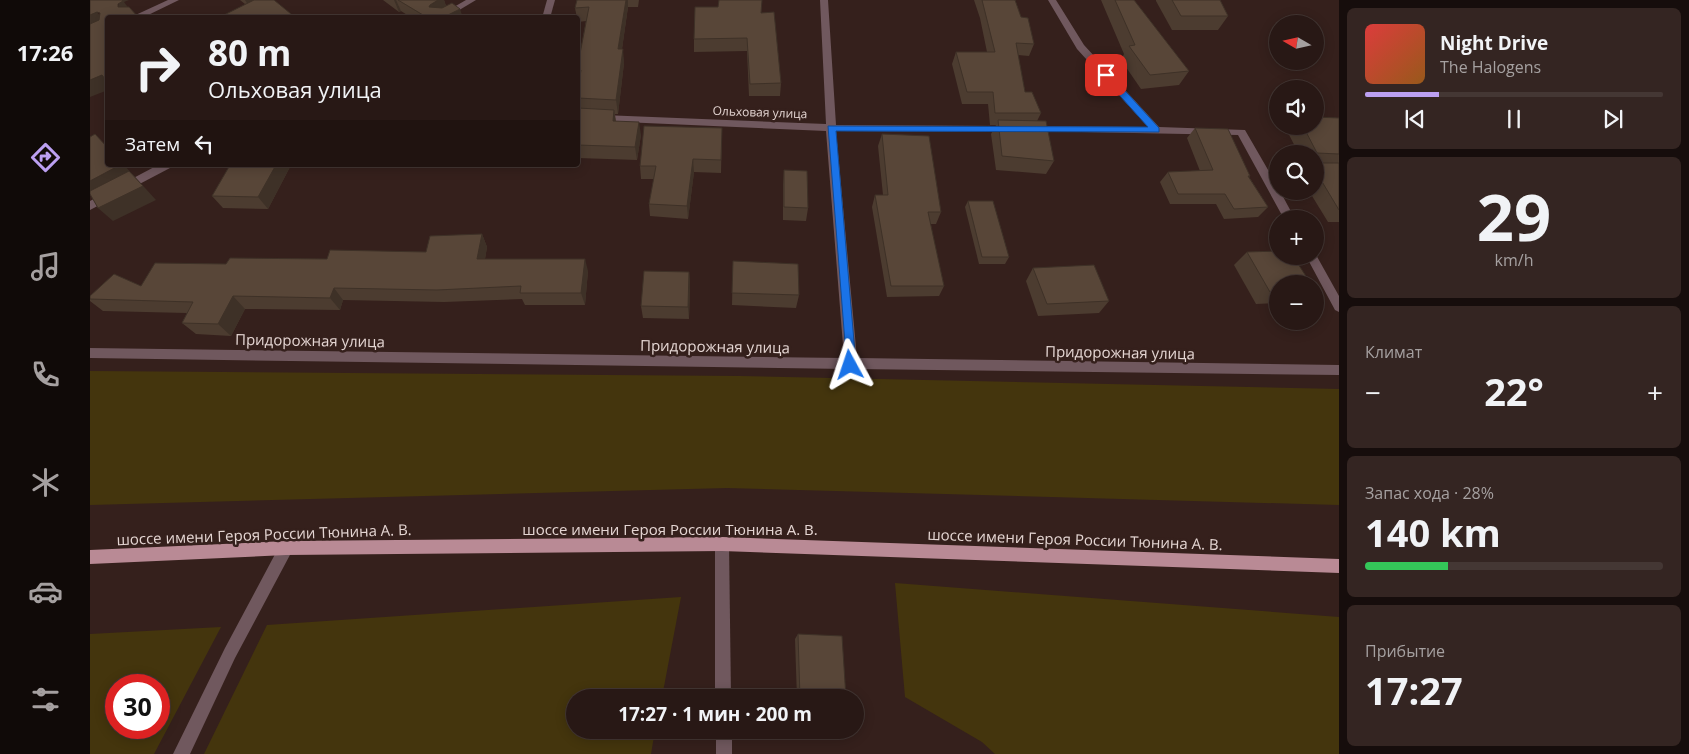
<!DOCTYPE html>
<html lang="ru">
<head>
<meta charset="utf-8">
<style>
	:root { --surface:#281815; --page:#342522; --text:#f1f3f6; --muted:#a5a0a0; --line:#443734; --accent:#bca0f2 }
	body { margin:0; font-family:"Open Sans",sans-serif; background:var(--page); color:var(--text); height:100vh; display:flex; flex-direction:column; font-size:19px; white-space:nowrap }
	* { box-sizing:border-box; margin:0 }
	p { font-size:16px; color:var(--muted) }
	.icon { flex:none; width:28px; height:28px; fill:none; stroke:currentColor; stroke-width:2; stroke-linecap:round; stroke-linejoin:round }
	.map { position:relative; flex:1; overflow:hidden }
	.drawer { display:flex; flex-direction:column; gap:8px; padding:8px; background:#160d0c; width:350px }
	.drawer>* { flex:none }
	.top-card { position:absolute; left:15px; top:15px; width:475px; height:152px; border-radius:5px; box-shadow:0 2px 12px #0003,0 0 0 1px var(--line); background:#281815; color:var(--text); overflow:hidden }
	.needle { width:32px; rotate:279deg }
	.tools { position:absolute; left:1179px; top:15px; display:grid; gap:10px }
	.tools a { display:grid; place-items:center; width:55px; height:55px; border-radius:50%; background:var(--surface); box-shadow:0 2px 12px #0003,0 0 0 1px var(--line); font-size:25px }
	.speed { position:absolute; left:15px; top:674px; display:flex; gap:10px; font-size:25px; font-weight:700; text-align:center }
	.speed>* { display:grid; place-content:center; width:65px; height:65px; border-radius:50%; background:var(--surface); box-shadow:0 2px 12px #0003,0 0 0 1px var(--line); line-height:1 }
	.speed .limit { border:8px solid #d22; background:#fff; color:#111 }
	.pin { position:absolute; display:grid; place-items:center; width:42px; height:42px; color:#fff; margin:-21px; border-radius:10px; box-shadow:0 2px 8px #0006 }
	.me { position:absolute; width:55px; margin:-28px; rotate:355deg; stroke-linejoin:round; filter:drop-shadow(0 0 4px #0008) }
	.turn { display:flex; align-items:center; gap:18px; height:105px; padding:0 20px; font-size:22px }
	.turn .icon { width:65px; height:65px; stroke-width:2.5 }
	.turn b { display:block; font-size:35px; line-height:42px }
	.then { display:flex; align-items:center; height:48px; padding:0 20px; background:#0003; gap:10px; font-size:19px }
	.big { font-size:38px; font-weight:700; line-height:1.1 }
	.drawer .card { flex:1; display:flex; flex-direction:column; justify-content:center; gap:8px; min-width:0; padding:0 18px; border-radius:8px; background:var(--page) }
	.drawer .dial { align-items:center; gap:0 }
	.dial b { font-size:65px; line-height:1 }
	.song { display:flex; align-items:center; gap:15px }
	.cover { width:60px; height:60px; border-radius:8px; background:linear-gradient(135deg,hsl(0 70% 55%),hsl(30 70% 35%)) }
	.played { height:5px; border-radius:2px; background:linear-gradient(90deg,var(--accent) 25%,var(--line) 25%) }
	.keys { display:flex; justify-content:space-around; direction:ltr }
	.heat { display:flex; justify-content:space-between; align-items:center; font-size:28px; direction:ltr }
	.charge { height:8px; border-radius:4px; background:linear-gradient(90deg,#34c759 28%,var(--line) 0) }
	.trip { position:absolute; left:476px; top:689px; width:298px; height:50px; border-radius:25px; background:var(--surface); box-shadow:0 2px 12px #0003,0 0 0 1px var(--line); font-weight:700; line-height:50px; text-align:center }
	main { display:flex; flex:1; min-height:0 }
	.menu { display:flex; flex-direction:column; width:90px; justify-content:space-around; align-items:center; background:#100a08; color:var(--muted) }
	.menu .icon { width:35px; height:35px }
	.menu .current { color:var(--accent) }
	.menu b { font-size:22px; color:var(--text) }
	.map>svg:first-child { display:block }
	.green { fill:#44350d; fill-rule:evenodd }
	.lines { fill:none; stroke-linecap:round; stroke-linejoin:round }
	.minor { fill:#70585e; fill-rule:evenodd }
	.major { fill:#b98a95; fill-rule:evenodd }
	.wall { fill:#4c3c30 }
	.shaded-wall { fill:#3e3127 }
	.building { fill:#584638; stroke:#3e3127 }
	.route { fill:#1a73e8; stroke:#114b97 }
	.labels { text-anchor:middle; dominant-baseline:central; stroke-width:5; stroke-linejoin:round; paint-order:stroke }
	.far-street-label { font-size:12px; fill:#e4d5d2; stroke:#35201c }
	.street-label { font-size:15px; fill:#e4d5d2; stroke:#35201c }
</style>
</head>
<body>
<main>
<nav class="menu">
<b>17:26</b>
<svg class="icon current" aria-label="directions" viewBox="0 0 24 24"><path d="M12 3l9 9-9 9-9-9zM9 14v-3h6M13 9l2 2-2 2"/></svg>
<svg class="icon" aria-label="music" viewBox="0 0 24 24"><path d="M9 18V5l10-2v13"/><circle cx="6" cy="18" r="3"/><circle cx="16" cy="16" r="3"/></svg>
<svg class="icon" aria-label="phone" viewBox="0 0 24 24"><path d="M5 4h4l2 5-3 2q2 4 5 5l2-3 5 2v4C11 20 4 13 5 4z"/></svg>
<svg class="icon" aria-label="climate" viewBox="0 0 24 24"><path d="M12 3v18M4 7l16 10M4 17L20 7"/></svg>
<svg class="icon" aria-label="car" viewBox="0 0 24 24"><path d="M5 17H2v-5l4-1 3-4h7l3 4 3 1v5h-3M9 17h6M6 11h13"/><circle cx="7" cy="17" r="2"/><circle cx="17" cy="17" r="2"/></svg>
<svg class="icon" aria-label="filters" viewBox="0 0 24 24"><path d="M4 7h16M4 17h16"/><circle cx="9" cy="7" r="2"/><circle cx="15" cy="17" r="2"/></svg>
</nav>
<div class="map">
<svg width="1249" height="754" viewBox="0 0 1249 754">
	<rect width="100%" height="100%" fill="#35201c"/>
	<g class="green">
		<polygon points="0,371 649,376 1249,389 1249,505 637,488 0,505"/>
		<polygon points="805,583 1249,617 1249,754 905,754 892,742 815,697"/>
		<polygon points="591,597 572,697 485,698 485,730 565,730 561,754 114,754 177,625"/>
		<path d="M131 627 64 754H0V634ZM26 685H69V728H26Z"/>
	</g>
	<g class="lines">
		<g class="minor">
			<polygon points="78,0 89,0 52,18 39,18"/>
			<polygon points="376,0 386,0 356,18 345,18"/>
			<polygon points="457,0 465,0 460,18 452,18"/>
			<polygon points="730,0 738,0 746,125 920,126 925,129 920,132 746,131 767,358 1249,365 1249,375 765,369 761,370 757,369 0,358 0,348 754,358 736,131 488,120 488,114 736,124"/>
			<polygon points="958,0 966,0 994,45 1069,127 1155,130 1188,187 1188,191 1190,191 1205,219 1194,219 1148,135 939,131 939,127 942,126 1058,127 987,49"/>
			<polygon points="68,165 81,165 80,168 0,210 0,201"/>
			<polygon points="1225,253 1249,296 1249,312 1245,310 1216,256 1225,256"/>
			<polygon points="632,537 637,539 639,544 641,698 625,698 625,544 627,539"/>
			<polygon points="196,541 201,543 203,548 201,553 145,658 100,754 83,754 135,648 191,543"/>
			<rect x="626" y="730" width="16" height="24"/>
		</g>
		<polygon class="major" points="632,537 1249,559 1249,573 632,551 196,555 0,564 0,550 196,541"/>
	</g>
	<g class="wall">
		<polygon points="150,0 184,0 155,4"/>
		<polygon points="293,0 354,0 356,6 372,15 405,16 405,18 322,18 311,11 309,12"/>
		<polygon points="487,0 549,0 548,7 538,7 532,49 534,63 528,114 525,114 526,121 551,135 547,160 488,158 488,88 489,82 488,77 488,64 496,21 488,22 488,18 487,18 485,8"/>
		<polygon points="884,0 925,0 931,17 944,44 939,56 928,55 935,92 951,113 947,121 964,161 956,174 906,170 901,134 906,125 900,125 898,104 872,104 862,64 866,52 897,52 890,18"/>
		<polygon points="1011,0 1044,0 1099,71 1089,85 1051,89 1031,60 1034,54"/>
		<polygon points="1066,0 1130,0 1138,16 1128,30 1082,30 1066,1"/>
		<polygon points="671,13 691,83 690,96 659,96 657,51 604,52 604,39"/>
		<polygon points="1249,118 1249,222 1238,222 1219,191 1225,191 1225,154 1209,154 1196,129 1199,126 1225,126"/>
		<polygon points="632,128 631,173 604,172 598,219 560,216 559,204 564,179 551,179 550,166"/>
		<polygon points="1105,128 1160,176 1159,177 1178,207 1168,217 1134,219 1126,204 1080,204 1070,182 1078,172 1110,171 1097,138"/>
		<polygon points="792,134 851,212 846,224 840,224 854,286 849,296 797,297 782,207 785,195 793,195 788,146"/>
		<polygon points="201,165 178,209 133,208 122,196"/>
		<polygon points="694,170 718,208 716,221 693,220 693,184"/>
		<polygon points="878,201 919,257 915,264 889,264 875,207"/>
		<polygon points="392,234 397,247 395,259 498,271 495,305 435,305 432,299 354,302 253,300 250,310 155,309 141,336 106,334 92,323 97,313 13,311 0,301 0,296 51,286 136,264 237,259 336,252"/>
		<polygon points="1157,252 1188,284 1188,303 1166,304 1144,265"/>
		<polygon points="643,261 709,295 706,308 642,305"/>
		<polygon points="943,268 1019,301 1009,313 948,316 936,281"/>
		<polygon points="599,272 600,285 599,319 553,318 551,306"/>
		<polygon points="708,634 756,698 707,698 705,639"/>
	</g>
	<g class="shaded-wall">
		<polygon points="30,0 39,0 34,2 43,14 28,7"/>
		<polygon points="155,0 178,0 160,8"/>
		<polygon points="304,0 306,0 311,11 309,12"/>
		<polygon points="348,0 354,0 357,9 339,7 340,5"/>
		<polygon points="536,0 538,0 538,7 530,63 528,49"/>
		<polygon points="370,9 373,18 352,18"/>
		<polygon points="7,12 17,24 0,32 0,15"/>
		<polygon points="533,49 534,63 528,114 526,100"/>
		<polygon points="12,75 18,81 18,90 0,97 0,80"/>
		<polygon points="524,110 526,124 523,121"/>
		<polygon points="549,122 551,135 547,160 545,147"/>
		<polygon points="603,159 604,172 598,219 597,206"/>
		<polygon points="30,165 34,165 66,200 23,221 8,208 0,193 0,181"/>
		<polygon points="186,165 201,165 178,209 168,197"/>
		<polygon points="392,234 397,247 393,271 387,259"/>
		<polygon points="495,259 498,271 495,305 491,293"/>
		<polygon points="599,272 600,285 599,319 598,307"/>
		<polygon points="244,288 253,300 250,310 240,298"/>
		<polygon points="143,296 155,309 141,336 128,324"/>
	</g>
	<g class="building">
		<polygon points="0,0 32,0 33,1 28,4 28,7 39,7 49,18 18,18 18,83 12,75 0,80 0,24 9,20 10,13 7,12 0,15"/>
		<polygon points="164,0 184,0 206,18 128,18"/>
		<polygon points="308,0 348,0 340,5 339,7 352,8 362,3 370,9 352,18 338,18"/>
		<polygon points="487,0 536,0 528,49 533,49 526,100 488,98 488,88 491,70 488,70 488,64 499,7 485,8"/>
		<polygon points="629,0 672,0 671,13 684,12 691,83 660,84 657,38 604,39 605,7 628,7"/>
		<polygon points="892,0 925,0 931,17 938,18 944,44 926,43 935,92 942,92 951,113 905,113 903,92 877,92 866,52 905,52"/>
		<polygon points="1025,0 1044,0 1099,71 1060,75 1039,46 1045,45"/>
		<polygon points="1082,0 1130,0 1138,16 1091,16"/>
		<polygon points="371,15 405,16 405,18 370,18"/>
		<polygon points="488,108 524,110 523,121 549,122 545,147 488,145"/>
		<polygon points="1225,117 1249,118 1249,154 1227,153 1213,126 1225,126"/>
		<polygon points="908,120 956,121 964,161 912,156"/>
		<polygon points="554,126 632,128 631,160 603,159 597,206 559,204 566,166 550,166"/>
		<polygon points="1105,128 1138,129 1160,176 1158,176 1178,207 1144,209 1135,194 1088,194 1078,172 1123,170"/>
		<polygon points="5,134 18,148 18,165 30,165 0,181 0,137"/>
		<polygon points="792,134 839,136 851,212 838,212 854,286 801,286 785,195 798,195"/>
		<polygon points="1225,163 1249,163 1249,210 1225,170"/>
		<polygon points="140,165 186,165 168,197 122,196"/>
		<polygon points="694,170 717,171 718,208 694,207"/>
		<polygon points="39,171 53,186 8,208 0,194 0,191"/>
		<polygon points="878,201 903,201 919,257 892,257"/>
		<polygon points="392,234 387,259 495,259 491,293 430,293 431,286 347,290 244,288 240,298 143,296 128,324 92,323 103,302 0,299 0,296 24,274 51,286 65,263 136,264 140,258 237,259 240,250 336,252 340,236"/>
		<polygon points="1188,251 1188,256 1203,256 1221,284 1188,284 1188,292 1180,292 1157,252"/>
		<polygon points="643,261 708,264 709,295 642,293"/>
		<polygon points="1004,265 1019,301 957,304 943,268"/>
		<polygon points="554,271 599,272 598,307 551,306"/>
		<polygon points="708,634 752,636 756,698 710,698"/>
	</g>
	<polygon class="route" points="1016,72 1019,73 1069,128 1069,132 746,131 766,365 764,368 757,368 738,126 1058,127 1013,77 1013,73"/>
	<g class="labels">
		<g class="far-street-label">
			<text transform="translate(670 112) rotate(2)">Ольховая улица</text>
		</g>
		<g class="street-label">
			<text transform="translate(220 340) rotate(1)">Придорожная улица</text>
			<text transform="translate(625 346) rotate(1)">Придорожная улица</text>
			<text transform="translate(1030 352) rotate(1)">Придорожная улица</text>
			<text x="580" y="529">шоссе имени Героя России Тюнина А. В.</text>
			<text transform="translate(174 534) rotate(-2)">шоссе имени Героя России Тюнина А. В.</text>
			<text transform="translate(985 539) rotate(2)">шоссе имени Героя России Тюнина А. В.</text>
		</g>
	</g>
</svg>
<div class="tools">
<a><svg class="needle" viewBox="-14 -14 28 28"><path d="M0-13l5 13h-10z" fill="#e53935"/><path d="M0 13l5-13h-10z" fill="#a5a0a0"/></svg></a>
<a><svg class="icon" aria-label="sound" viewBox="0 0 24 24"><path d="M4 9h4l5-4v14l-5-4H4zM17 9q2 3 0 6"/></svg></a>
<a><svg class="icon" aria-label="search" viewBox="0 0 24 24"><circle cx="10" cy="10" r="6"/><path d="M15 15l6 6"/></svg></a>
<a>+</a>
<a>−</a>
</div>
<div class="speed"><div class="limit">30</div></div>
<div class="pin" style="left:1016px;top:75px;background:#d93025"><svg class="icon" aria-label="arrive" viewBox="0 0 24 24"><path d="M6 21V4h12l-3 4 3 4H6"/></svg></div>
<svg class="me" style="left:760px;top:365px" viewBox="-20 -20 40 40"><path d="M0-17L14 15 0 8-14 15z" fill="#1a73e8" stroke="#fff" stroke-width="4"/></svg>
<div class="trip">17:27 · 1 мин · 200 m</div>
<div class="top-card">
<div class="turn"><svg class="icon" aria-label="right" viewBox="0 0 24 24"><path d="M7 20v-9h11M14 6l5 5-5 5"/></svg><div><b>80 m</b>Ольховая улица</div></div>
<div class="then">Затем<svg class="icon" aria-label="left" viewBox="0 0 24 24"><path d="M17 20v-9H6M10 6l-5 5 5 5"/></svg></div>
</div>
</div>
<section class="drawer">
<div class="card">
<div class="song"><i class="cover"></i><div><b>Night Drive</b><p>The Halogens</p></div></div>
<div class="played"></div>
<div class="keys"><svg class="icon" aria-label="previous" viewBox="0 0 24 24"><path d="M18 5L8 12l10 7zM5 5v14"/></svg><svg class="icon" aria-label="pause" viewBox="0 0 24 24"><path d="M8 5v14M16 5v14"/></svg><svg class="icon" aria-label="next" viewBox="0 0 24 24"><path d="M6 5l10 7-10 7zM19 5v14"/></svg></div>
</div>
<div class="card dial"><b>29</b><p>km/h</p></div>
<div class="card"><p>Климат</p>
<div class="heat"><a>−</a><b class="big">22°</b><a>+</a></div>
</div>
<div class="card"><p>Запас хода · 28%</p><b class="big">140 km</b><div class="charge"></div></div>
<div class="card"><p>Прибытие</p><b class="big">17:27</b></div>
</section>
</main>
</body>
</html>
